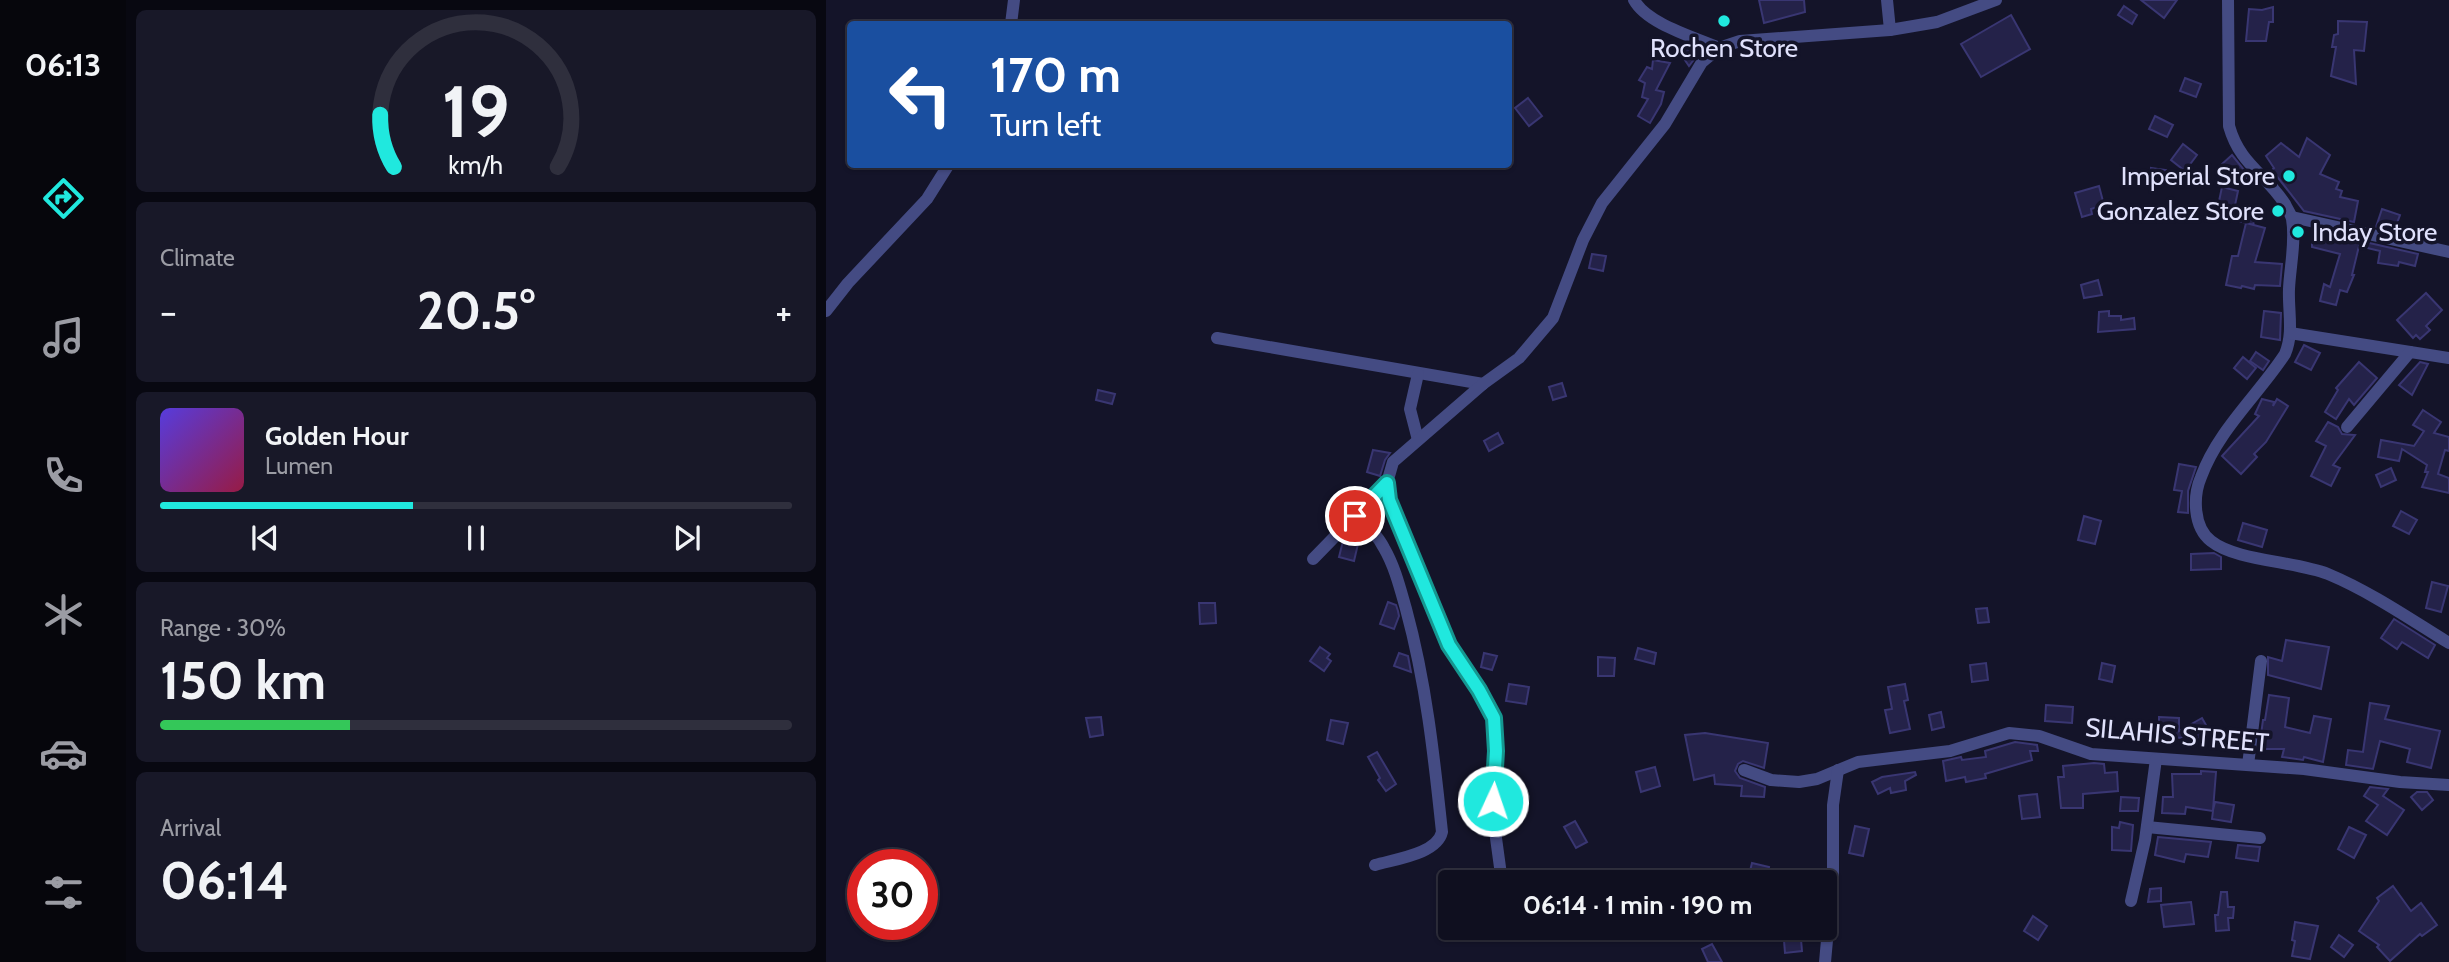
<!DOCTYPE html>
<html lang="en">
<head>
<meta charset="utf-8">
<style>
	:root { --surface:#0f0f1f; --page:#181828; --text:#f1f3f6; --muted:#9b9ca4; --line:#2f2f3d; --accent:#20e8de }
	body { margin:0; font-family:Cabin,sans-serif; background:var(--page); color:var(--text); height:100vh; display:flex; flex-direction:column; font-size:26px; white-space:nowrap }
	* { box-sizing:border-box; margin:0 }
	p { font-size:23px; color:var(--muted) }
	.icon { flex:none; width:38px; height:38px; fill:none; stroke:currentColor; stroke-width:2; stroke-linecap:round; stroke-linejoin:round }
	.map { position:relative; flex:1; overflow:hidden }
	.drawer { display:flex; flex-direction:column; gap:10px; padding:10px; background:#080811; width:700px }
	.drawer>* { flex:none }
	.banner { position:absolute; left:21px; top:21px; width:665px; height:147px; border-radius:7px; box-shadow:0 2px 5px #0004,0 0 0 2px var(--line); background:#1a4fa0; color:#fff; overflow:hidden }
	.speed { position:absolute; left:21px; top:849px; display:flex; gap:14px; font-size:35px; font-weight:700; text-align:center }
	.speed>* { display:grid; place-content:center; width:91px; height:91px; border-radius:50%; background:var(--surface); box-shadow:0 2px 5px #0004,0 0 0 2px var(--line); line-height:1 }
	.speed .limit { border:10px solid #d22; background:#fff; color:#111 }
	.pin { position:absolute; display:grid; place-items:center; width:60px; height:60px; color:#fff; margin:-30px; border:4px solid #fff; border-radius:50%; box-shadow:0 2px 7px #0007 }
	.me { position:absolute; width:77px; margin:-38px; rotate:3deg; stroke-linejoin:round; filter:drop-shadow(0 0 5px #0008) }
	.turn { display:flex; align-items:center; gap:24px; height:147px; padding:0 28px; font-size:32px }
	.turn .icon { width:91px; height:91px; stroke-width:2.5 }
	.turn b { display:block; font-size:49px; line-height:60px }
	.big { font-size:52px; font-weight:800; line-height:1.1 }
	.drawer .card { flex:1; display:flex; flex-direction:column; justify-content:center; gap:10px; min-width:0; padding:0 24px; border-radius:10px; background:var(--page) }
	.drawer .dial { align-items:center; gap:0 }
	.dial svg { height:182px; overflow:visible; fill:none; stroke:var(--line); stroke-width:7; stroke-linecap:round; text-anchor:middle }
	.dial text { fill:var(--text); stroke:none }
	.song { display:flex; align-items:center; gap:21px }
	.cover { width:84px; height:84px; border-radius:10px; background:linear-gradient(135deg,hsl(250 70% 55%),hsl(340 70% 35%)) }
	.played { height:7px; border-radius:4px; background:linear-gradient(90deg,var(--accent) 40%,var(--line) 40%) }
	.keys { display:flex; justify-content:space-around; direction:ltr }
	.heat { display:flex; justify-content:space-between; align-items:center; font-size:38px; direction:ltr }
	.charge { height:10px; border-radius:5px; background:linear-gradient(90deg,#34c759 30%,var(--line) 0) }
	.trip { position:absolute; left:612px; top:870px; width:399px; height:70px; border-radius:7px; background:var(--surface); box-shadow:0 2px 5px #0004,0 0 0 2px var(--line); font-weight:800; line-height:70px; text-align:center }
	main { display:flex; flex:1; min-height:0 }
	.tab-bar { display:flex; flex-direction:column; width:126px; justify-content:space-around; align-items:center; background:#06060c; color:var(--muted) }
	.tab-bar .icon { width:49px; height:49px }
	.tab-bar .current { color:var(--accent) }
	.tab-bar b { font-size:32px; color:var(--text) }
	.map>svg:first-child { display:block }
	.building { fill:#242249; stroke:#393672; stroke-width:2 }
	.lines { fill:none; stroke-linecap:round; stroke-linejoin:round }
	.street { stroke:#444b83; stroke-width:12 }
	.route-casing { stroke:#159790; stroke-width:18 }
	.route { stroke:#20e8de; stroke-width:12 }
	.poi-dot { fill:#20e8de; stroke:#141429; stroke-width:2.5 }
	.labels { text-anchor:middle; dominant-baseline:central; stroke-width:7; stroke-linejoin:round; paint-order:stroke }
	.poi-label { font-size:26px; fill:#e0e1fc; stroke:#141429; text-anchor:end }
	.street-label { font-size:26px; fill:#e0e1fc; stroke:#141429 }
</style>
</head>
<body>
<main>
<nav class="tab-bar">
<b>06:13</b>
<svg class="icon current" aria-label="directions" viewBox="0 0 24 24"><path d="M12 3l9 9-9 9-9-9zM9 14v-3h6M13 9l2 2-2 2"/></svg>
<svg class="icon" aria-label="music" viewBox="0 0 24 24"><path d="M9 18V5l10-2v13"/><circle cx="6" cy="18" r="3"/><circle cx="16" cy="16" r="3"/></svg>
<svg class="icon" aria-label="phone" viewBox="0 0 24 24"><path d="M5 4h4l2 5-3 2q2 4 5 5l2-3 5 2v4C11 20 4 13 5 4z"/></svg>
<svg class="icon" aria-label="climate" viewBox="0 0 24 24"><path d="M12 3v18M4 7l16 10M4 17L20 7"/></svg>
<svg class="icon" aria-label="car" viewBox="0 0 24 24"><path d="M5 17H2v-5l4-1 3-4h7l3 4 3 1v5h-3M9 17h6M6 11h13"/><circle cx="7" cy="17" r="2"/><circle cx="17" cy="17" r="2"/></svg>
<svg class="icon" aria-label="filters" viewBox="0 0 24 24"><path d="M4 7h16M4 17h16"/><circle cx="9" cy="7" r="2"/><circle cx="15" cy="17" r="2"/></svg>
</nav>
<section class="drawer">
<div class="card dial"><svg viewBox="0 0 100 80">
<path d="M14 69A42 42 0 1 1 86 69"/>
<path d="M14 69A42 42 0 0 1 8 46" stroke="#20e8de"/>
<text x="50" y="56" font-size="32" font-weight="700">19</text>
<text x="50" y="72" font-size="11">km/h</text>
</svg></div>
<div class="card"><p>Climate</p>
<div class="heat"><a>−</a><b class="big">20.5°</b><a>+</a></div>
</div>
<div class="card">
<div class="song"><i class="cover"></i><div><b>Golden Hour</b><p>Lumen</p></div></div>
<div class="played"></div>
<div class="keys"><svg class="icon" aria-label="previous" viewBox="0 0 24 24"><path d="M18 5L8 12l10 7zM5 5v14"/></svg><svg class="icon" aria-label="pause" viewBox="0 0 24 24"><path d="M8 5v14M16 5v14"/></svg><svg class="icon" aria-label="next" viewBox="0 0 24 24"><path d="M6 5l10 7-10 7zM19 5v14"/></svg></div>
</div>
<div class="card"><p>Range · 30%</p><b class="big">150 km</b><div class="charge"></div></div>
<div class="card"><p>Arrival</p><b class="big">06:14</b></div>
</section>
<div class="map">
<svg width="1623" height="962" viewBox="0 0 1623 962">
	<rect width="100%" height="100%" fill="#141429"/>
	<g class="building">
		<polygon points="933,0 978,0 979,12 938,23"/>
		<polygon points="1315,0 1351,0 1338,18"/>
		<polygon points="1298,6 1311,15 1306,24 1292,15"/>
		<polygon points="1447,7 1447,22 1443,22 1440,41 1420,41 1423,9 1436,10"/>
		<polygon points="1185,15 1204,49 1155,77 1135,44"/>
		<polygon points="1512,21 1541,22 1538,51 1528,50 1530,84 1505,76 1510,47 1506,47 1508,35 1512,34"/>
		<polygon points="860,44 866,47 872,54 863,66 854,53 854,49"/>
		<polygon points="827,60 844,63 830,90 838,92 835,104 824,123 812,116 822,99 816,97 819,83 813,80 821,67 826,69"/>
		<polygon points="1359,78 1375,84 1370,97 1354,91"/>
		<polygon points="702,98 716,116 703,126 689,108"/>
		<polygon points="1329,116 1347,125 1341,137 1323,129"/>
		<polygon points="1481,138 1504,155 1494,174 1513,182 1510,189 1516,191 1514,197 1532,201 1528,222 1478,211 1446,170 1448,168 1440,156 1455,143 1473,157"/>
		<polygon points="1357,144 1371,155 1359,171 1345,160"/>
		<polygon points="1406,155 1423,176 1412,184 1396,164"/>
		<polygon points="1325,168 1340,170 1337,184 1324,181"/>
		<polygon points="1273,186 1278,205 1265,209 1266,214 1256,217 1249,193"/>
		<polygon points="1396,187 1412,191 1408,210 1392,206"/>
		<polygon points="1416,208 1431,212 1427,225 1413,221"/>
		<polygon points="1556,209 1574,215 1568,231 1550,227"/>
		<polygon points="1420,223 1439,228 1429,262 1456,264 1454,286 1429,285 1428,289 1416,286 1415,288 1400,285 1406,256 1412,256"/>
		<polygon points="1486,230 1592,254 1589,266 1573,262 1572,266 1552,263 1554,251 1533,246 1526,275 1528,275 1521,292 1514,290 1510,305 1494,301 1498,284 1504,287 1514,254 1486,247"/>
		<polygon points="766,254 780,256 777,271 763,268"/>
		<polygon points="1272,280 1276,295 1258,298 1255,285"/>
		<polygon points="1600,293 1616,310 1600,326 1604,330 1594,339 1590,335 1587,338 1571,320"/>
		<polygon points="1283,311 1283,316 1295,316 1295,320 1308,318 1309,329 1272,332 1273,312"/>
		<polygon points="1438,311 1455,313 1454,340 1435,337"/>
		<polygon points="1478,345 1494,353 1485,370 1469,362"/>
		<polygon points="1430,352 1443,361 1437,370 1424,361"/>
		<polygon points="1417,357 1430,368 1421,379 1408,368"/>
		<polygon points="1533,362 1551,378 1528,405 1523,399 1510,419 1499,412 1512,390 1510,388"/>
		<polygon points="1594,362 1602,364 1586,395 1573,385"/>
		<polygon points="736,383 740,396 727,400 723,387"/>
		<polygon points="272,390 289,394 286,404 270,400"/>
		<polygon points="1436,399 1448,402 1447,406 1451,399 1462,406 1440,442 1428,454 1431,457 1415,474 1396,456 1433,416 1429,414"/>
		<polygon points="1597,410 1615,422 1608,433 1623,437 1623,451 1619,450 1612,474 1623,478 1623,493 1596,487 1602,472 1599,472 1601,465 1576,449 1573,461 1552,457 1555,440 1588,446 1598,431 1587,425"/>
		<polygon points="1502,422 1512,427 1516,434 1529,435 1507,465 1514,468 1505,486 1485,476 1500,446 1490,441"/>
		<polygon points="672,433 677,443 663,451 658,441"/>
		<polygon points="547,450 564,453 559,460 554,476 541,472"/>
		<polygon points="1353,464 1370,467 1362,491 1362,513 1352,512 1356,491 1348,490"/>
		<polygon points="1565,468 1570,480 1555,487 1550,475"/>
		<polygon points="1575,511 1591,520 1583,534 1567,526"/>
		<polygon points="1258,516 1275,521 1269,544 1252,540"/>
		<polygon points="1417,523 1441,530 1436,547 1412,540"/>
		<polygon points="517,541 532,544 528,561 513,557"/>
		<polygon points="1388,553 1395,557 1395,569 1365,570 1365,554"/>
		<polygon points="1606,582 1622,586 1615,612 1600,608"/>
		<polygon points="562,602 570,605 572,611 573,616 568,629 554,624"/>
		<polygon points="373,603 389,603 390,623 374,624"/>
		<polygon points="1161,608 1163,622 1152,623 1150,609"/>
		<polygon points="1568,619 1609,645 1602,658 1576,642 1571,649 1555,638"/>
		<polygon points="1460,640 1503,647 1495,689 1442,675 1442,657 1456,661"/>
		<polygon points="494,647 504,654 501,658 505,661 498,671 484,661"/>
		<polygon points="812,648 830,653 828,664 809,659"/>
		<polygon points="573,653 582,656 585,672 568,666"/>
		<polygon points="658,653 671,656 666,670 655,667"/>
		<polygon points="772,657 789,658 788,676 772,676"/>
		<polygon points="1160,663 1162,680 1146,682 1144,665"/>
		<polygon points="1276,663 1289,666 1286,682 1273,679"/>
		<polygon points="683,684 703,687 700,704 680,701"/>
		<polygon points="1079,684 1082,700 1078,701 1084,729 1064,733 1059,710 1066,709 1062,687"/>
		<polygon points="1443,695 1463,698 1459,727 1484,733 1488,716 1505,719 1497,762 1478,757 1477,760 1456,757 1458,749 1433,749 1437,720 1439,720"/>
		<polygon points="1544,703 1563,706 1559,719 1614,731 1605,768 1581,762 1584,749 1554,741 1547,769 1520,765 1522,750 1537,752"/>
		<polygon points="1220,705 1247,707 1246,723 1219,721"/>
		<polygon points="1115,712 1118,727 1106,730 1103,715"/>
		<polygon points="275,717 277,735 264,737 260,718"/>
		<polygon points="1333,717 1353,718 1353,731 1376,718 1384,732 1364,743 1361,738 1333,737"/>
		<polygon points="505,720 522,723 517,744 501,740"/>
		<polygon points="879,733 942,743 938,768 917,761 912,764 909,771 914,778 939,787 938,797 915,796 916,786 889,784 888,775 868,780 859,735"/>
		<polygon points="1417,736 1416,746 1396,745 1396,737"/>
		<polygon points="1189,742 1211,745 1212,751 1204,751 1206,760 1159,774 1160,778 1140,782 1139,777 1120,781 1117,761 1135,757 1136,760 1160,757 1159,751"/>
		<polygon points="551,752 570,784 560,791 552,780 554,778 542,757"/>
		<polygon points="1268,763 1278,764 1279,773 1291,772 1292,791 1257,794 1257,808 1235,808 1232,777 1238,777 1237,766"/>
		<polygon points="829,767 834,786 815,792 810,772"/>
		<polygon points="1375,771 1390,772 1387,810 1389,802 1408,805 1405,822 1386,819 1387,811 1360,807 1359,814 1336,813 1337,797 1347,797 1346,774 1375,774"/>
		<polygon points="1089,772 1090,775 1079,781 1080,790 1065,793 1064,788 1052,794 1046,782 1056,777"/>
		<polygon points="1544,787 1562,789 1557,796 1578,810 1561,835 1540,821 1552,805 1538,796"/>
		<polygon points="1591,792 1601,792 1607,800 1596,810 1585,797"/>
		<polygon points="1211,794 1214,817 1196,819 1193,796"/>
		<polygon points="1295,797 1313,798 1312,811 1294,811"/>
		<polygon points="749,821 761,842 750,848 738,827"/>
		<polygon points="1294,822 1307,825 1305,851 1286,850 1286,827 1293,828"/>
		<polygon points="1029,826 1043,829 1037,856 1023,853"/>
		<polygon points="1523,827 1540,835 1528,858 1512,849"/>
		<polygon points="1332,837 1385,842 1382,857 1360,854 1358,862 1329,855"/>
		<polygon points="1412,845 1434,847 1432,861 1410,858"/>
		<polygon points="926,863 943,867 940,882 922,879"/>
		<polygon points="1567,886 1585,911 1595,903 1611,925 1596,936 1594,934 1564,961 1551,947 1553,945 1533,931 1553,901 1551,898"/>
		<polygon points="1335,888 1335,901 1322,902 1324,889"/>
		<polygon points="1395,892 1401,892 1402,907 1408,907 1407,918 1402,918 1403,930 1390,931 1389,915 1392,915"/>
		<polygon points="1365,902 1368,924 1338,927 1335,905"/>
		<polygon points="1207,916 1221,926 1212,940 1198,931"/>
		<polygon points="1469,922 1492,926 1484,959 1466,956 1469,941 1466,940"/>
		<polygon points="957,928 974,928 976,951 959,953"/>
		<polygon points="1513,935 1527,945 1518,957 1505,947"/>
		<polygon points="886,944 896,962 882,962 876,949"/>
	</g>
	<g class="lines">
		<g class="street">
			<path d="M808 0C821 24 868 37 893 48"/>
			<polyline points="1061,0 1064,30"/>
			<path d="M1402 0 1403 126C1414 165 1439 173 1459 204 1461 209 1465 214 1466 219 1470 241 1464 267 1463 289 1462 311 1468 333 1459 354 1433 394 1392 430 1375 477 1367 496 1367 527 1385 541 1410 561 1469 561 1502 574 1545 592 1584 619 1623 643"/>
			<polyline points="185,24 188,0"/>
			<polyline points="1466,217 1623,252"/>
			<polyline points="0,311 22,283 101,199 123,164"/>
			<polyline points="1464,333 1623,358"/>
			<polyline points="391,338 657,384"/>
			<polyline points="1521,427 1584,352"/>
			<polyline points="592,440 584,409 592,374"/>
			<path d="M529 516C541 526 551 534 558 548 569 567 574 588 580 609 600 682 608 756 616 832 611 854 569 859 549 865"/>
			<polyline points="487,559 561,483"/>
			<polyline points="1422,765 1435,661"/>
			<polyline points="918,770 945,780 973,782 991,779 1032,762 1124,751 1183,733 1213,736 1265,754 1478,769 1574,782 1623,785"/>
			<polyline points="1321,827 1434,838"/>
			<polyline points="676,882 667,816 670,751 668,718 653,689 623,645 563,500 561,483 567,462 657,384 693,358 727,318 757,240 776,203 839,124 876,62 893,48 914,41 1064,30 1111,22 1170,0"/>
			<polyline points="1305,901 1319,840 1330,759"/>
			<polyline points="999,962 1007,875 1007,805 1012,770"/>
		</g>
	</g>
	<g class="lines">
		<defs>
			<polyline id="route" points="529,516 561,483 563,500 623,645 653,690 668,718 670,751 667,801"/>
		</defs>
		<use href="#route" class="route-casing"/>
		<use href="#route" class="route"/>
	</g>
	<g class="poi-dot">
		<circle cx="898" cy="21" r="7"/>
		<circle cx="1463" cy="176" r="7"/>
		<circle cx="1452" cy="211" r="7"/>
		<circle cx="1472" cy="232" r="7"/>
	</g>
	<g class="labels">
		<g class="poi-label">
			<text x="898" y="48" text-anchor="middle">Rochen Store</text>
			<text x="1449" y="176">Imperial Store</text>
			<text x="1438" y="211">Gonzalez Store</text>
			<text x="1486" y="232" text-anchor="start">Inday Store</text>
		</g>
		<g class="street-label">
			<text transform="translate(1351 735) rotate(5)">SILAHIS STREET</text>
		</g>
	</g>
</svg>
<div class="speed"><div class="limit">30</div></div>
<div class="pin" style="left:529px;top:516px;background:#d93025"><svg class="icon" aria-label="arrive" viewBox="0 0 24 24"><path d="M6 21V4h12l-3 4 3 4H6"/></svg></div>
<svg class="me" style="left:667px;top:801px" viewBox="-20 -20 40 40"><circle r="17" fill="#20e8de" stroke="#fff" stroke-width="3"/><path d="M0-11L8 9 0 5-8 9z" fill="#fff"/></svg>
<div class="trip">06:14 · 1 min · 190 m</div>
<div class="banner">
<div class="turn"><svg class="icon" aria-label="left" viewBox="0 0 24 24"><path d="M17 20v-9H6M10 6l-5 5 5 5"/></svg><div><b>170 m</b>Turn left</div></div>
</div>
</div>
</main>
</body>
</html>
